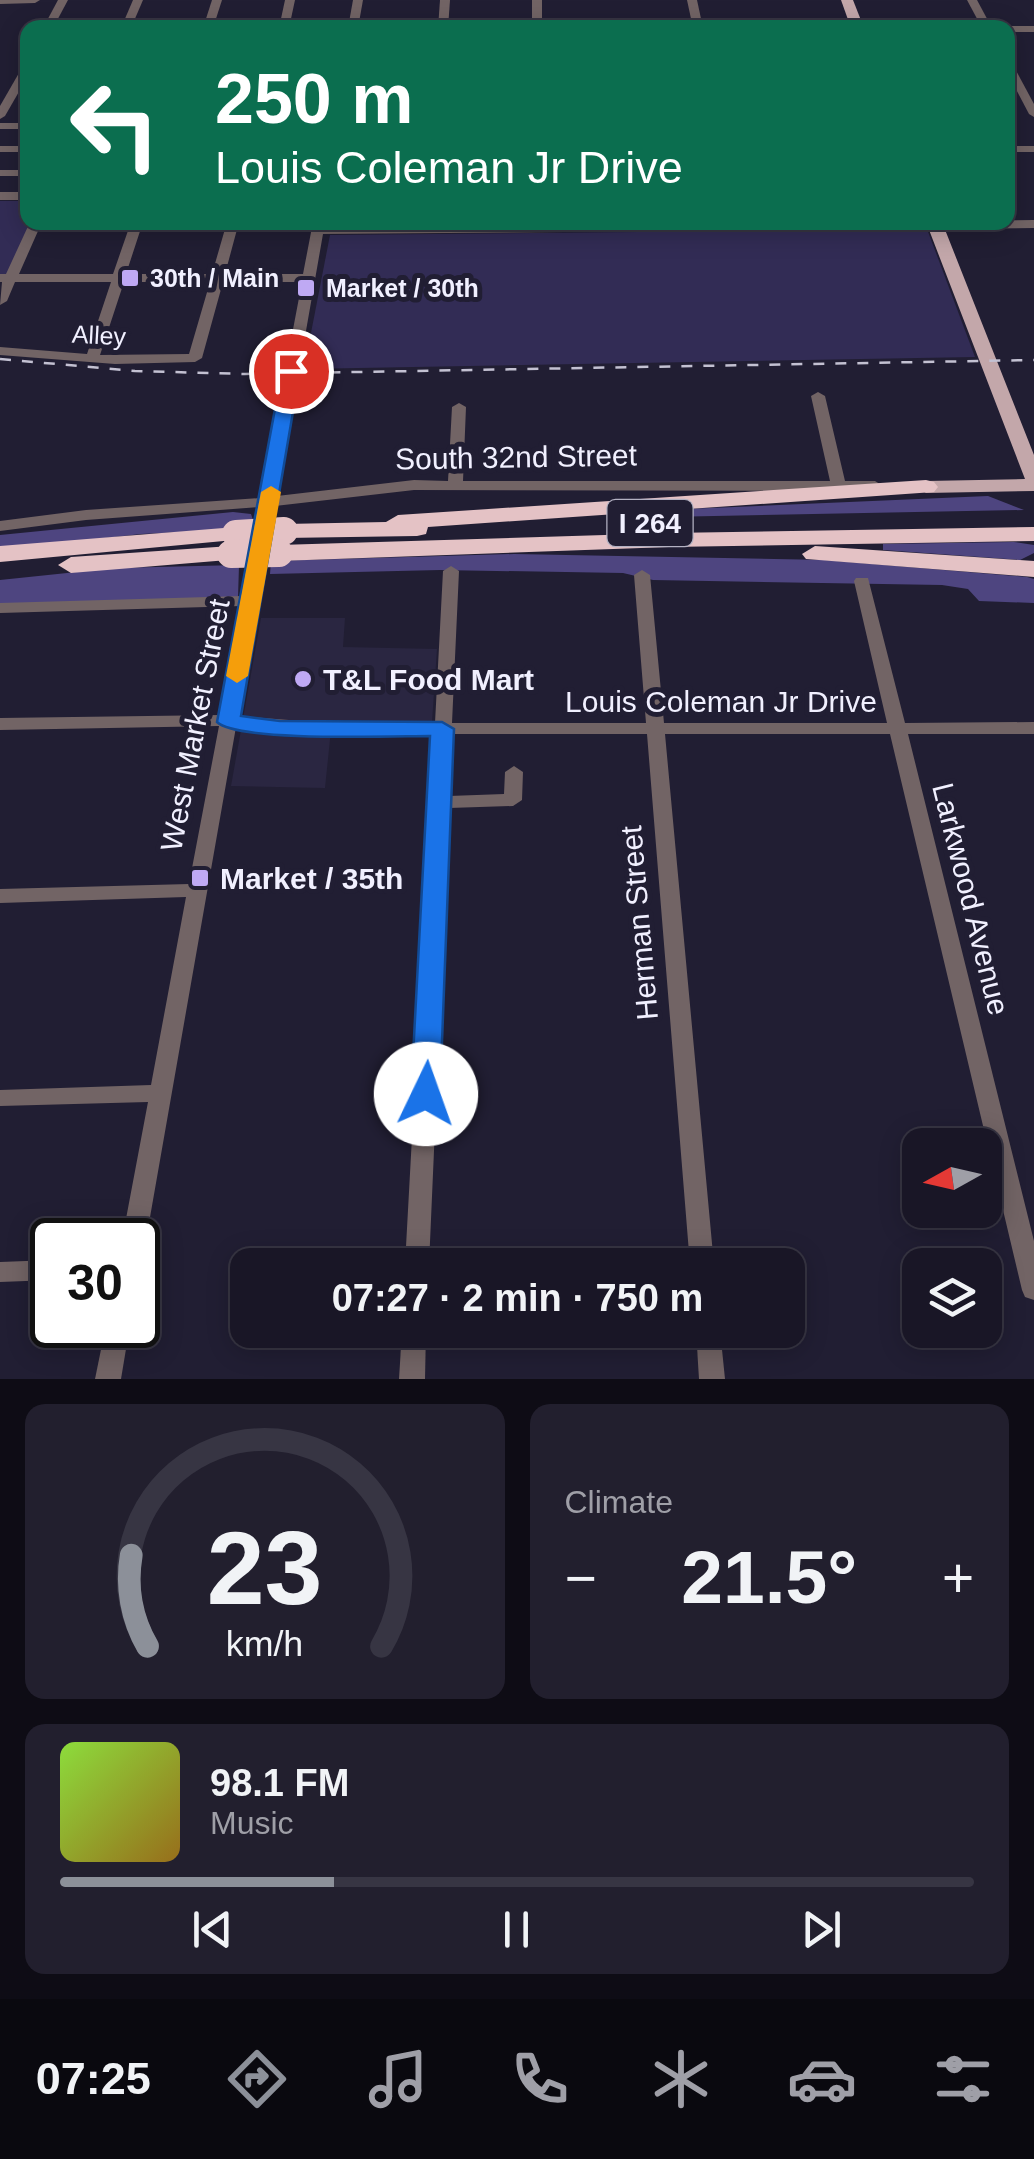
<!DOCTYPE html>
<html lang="en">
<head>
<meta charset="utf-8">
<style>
	:root { --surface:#191626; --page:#221f2e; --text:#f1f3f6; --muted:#9f9fa7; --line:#373543; --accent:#8c9099 }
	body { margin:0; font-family:Helvetica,sans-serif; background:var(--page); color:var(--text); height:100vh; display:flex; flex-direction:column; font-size:38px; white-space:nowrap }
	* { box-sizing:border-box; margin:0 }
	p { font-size:32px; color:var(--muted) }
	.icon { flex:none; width:55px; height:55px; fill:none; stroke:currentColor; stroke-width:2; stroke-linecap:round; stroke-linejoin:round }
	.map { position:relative; height:1379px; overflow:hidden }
	.side { display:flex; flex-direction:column; gap:25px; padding:25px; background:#0e0c15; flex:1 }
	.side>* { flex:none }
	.top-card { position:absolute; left:20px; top:20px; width:995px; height:210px; border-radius:20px; box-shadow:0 5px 25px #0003,0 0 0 2px var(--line); background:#0b6e4f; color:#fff; overflow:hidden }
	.needle { width:65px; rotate:262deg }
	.buttons { position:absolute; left:902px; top:1128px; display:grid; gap:20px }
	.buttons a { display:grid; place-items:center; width:100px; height:100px; border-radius:20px; background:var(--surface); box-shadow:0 5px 25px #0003,0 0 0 2px var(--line); font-size:50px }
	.speed { position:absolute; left:30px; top:1218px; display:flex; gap:20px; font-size:50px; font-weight:700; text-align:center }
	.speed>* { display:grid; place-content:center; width:130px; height:130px; border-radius:50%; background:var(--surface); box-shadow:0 5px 25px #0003,0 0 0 2px var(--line); line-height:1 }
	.speed .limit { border:5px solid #111; border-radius:15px; background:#fff; color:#111 }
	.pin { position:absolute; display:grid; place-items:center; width:85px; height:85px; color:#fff; margin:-42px; border:5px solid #fff; border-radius:50%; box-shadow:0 2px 10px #0007 }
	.me { position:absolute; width:110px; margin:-55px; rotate:3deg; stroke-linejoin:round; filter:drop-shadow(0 0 8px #0008) }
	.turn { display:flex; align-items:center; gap:35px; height:210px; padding:0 30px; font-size:45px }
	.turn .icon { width:130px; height:130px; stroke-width:2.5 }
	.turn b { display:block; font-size:70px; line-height:85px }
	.big { font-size:75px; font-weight:700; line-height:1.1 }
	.side .tile { flex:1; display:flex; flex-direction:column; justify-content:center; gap:15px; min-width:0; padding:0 35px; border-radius:20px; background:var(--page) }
	.side .dial { align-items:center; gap:0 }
	.dial svg { height:260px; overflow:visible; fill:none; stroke:var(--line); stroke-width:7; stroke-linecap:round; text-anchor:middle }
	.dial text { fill:var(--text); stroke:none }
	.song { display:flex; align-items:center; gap:30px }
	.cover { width:120px; height:120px; border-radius:15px; background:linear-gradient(135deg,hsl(90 70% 55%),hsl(40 70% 35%)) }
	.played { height:10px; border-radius:5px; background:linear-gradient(90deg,var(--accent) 30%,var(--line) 30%) }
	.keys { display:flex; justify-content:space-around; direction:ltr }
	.heat { display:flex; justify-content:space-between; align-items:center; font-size:55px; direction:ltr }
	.side .tiles { flex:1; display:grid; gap:25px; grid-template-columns:1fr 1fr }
	.tile:last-child { grid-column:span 2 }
	.trip { position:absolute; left:230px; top:1248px; width:575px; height:100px; border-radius:20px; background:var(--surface); box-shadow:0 5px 25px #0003,0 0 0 2px var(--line); font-weight:700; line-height:100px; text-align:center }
	.menu { display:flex; height:160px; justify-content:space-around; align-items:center; background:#0a090f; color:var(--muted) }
	.menu .icon { width:70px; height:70px }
	.menu .current { color:var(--accent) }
	.menu b { font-size:45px; color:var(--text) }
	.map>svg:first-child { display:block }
	.built { fill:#2a2641 }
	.green { fill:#322c55 }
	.forest { fill:#4e4580 }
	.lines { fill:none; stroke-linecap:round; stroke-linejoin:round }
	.minor { fill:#726465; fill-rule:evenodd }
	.major { fill:#c3a7aa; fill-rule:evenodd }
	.highway { fill:#e4c2c5; fill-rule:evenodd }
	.rail { stroke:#c3c1d2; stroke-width:2.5; stroke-dasharray:11 11; stroke-linecap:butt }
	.highway-bridge { stroke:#e4c2c5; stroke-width:28 }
	.route { fill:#1a73e8; stroke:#114b97; stroke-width:2.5 }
	.slow { fill:#f59e0b }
	.poi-dot { fill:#bfa9f4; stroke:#211e33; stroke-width:4 }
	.labels { text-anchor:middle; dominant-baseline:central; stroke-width:10; stroke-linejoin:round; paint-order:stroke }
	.far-poi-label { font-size:25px; font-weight:bold; fill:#f1f0ff; stroke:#211e33; text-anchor:start }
	.far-street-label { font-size:25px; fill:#f1f0ff; stroke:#211e33 }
	.shield { fill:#211e33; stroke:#b3b1c2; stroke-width:2.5 }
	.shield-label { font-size:28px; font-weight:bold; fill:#f1f0ff }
	.street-label { font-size:30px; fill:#f1f0ff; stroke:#211e33 }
	.poi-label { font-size:30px; font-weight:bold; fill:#f1f0ff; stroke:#211e33; text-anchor:start }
</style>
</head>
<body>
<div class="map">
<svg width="1034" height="1379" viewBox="0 0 1034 1379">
	<rect width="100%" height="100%" fill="#211e33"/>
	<polygon class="built" points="261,618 345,618 343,647 437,649 432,722 332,720 325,788 231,786"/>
	<g class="green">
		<polygon points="0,201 27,201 28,222 32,223 8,274 0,274"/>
		<polygon points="927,229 975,357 304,369 330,235"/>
	</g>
	<g class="forest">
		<polygon points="988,496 1024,510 665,517 663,510"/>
		<polygon points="233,512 251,514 253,520 224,530 141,534 0,550 0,535"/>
		<polygon points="1014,542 1034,545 1034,553 1020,560 883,550 883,544"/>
		<polygon points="514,554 825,560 1027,577 1034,579 1034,603 979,601 968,589 942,585 653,580 623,573 440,570 270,574 271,561"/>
		<polygon points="239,565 238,597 0,605 0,580 115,568"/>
	</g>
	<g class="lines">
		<g class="minor">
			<polygon points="0,0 40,0 35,3 0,4"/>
			<polygon points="58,0 68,0 53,28 43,28"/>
			<polygon points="133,0 143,0 131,28 121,28"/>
			<polygon points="212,0 222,0 213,28 203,28"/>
			<polygon points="285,0 295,0 289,28 279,28"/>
			<polygon points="353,0 363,0 358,28 348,28"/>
			<polygon points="440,0 450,0 448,28 438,28"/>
			<rect x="532" y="0" width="10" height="28"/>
			<polygon points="687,0 697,0 703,28 693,28"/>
			<polygon points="967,0 977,0 992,28 982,28"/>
			<polygon points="1008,26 1034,26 1034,32 1008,32 1008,28 1004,28"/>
			<polygon points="1008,62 1013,65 1034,104 1034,117 1029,114 1008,74"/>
			<polygon points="28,63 28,76 5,116 0,119 0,106 23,66"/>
			<rect x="0" y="123" width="28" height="6"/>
			<rect x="0" y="146" width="28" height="6"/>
			<rect x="1008" y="146" width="26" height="6"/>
			<rect x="0" y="170" width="28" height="6"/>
			<rect x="0" y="192" width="28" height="8"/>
			<path d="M1034 220V228L323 234 277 496 414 480 448 481 452 407 459 403 466 407 463 481H830L811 396 818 392 825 396 845 481H875L883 486 875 491 414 490 275 506 238 716 327 723H435L443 571 451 566 459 571 452 723H646L634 575 642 570 650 575 664 723H887L854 581 856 578H868L905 723 1034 722V734H908L1034 1241V1300L1025 1297 1022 1290 890 734H665L714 1265H690L647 734H452L449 796 504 794 505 772 514 766 523 772 522 800 513 806 449 808 429 1265H405L434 734 327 735 236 727 146 1240 142 1247 138 1249V1240H122L148 1102 0 1106V1090L151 1085 186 897 0 903V889L189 884 219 726 0 730V718L221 715 241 606 0 613V603L243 596 260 507 86 520 0 531V521L86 510 261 498 302 282H223L202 358 195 362 115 364 0 355V347L87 354 111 282H15L7 301 0 305 2 282H0V274H6L30 222H42L19 274H113L131 222H143L126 274H212L227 222H239L225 274H303L313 222H325L324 226ZM124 282H210L189 354 100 355Z"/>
			<polygon points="52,1260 52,1280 0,1282 0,1262"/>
			<polygon points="106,1325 130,1325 121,1379 95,1379"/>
			<polygon points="402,1330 426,1330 425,1379 399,1379"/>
			<polygon points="696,1330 720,1330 725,1379 699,1379"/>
		</g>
		<g class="major">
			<polygon points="841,0 853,0 864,28 851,28"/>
			<polygon points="926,222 942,222 1034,455 1034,491 926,493 916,487 926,481 1025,479"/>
		</g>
		<g class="highway">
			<polygon points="926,480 934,482 938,487 934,492 428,527 426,534 417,536 284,538 272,531 284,524 386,522 398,515"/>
			<polygon points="236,527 248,534 245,539 0,562 0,546"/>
			<polygon points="1034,527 1034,541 669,547 279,561 266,553 279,545 669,533"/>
			<polygon points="231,546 240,549 244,554 240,559 71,573 58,565 71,557"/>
			<polygon points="815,546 1034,561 1034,577 806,559 802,554"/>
		</g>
		<polyline class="rail" points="0,359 135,371 245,374 1034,360"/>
		<g class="highway-bridge">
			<polyline points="236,534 284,531"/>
			<polyline points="231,554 279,553"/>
		</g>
	</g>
	<path class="route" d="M291 366 300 371 241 716 280 721 442 722 454 729 440 1094 436 1102 426 1105 415 1102 411 1094 430 736C394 736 237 742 217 722L282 371Z"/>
	<polygon class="slow" points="271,486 281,492 248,676 237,683 226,676 261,492"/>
	<g class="poi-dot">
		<rect x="120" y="268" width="20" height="20" rx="5"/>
		<rect x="296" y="278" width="20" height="20" rx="5"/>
		<circle cx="303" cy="679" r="10"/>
		<rect x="190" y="868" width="20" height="20" rx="5"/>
	</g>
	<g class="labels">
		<g class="far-poi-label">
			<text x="150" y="278">30th / Main</text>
			<text x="326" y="288">Market / 30th</text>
		</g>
		<g class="far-street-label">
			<text transform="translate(99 335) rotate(3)">Alley</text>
		</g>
		<rect class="shield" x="607.5" y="500" width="85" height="46" rx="8"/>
		<g class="shield-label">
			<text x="650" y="523">I 264</text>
		</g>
		<g class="street-label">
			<text transform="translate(516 457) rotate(-1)">South 32nd Street</text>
			<text x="721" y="701">Louis Coleman Jr Drive</text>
			<text transform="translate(195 725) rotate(-79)">West Market Street</text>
			<text transform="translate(971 899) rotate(76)">Larkwood Avenue</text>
			<text transform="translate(639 923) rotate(-95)">Herman Street</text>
		</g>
		<g class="poi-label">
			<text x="323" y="679">T&amp;L Food Mart</text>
			<text x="220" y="878">Market / 35th</text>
		</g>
	</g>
</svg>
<div class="buttons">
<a><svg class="needle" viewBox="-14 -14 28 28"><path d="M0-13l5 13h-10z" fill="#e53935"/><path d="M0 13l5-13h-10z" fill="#9f9fa7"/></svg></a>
<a><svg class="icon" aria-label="layers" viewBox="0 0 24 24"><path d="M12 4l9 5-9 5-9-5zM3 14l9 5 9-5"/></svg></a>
</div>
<div class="speed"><div class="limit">30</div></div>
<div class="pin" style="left:291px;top:371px;background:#d93025"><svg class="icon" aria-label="arrive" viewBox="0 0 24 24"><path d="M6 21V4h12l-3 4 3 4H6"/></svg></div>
<svg class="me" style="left:426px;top:1094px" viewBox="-20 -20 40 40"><circle r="19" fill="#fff"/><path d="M0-13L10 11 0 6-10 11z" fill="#1a73e8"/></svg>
<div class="trip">07:27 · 2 min · 750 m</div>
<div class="top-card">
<div class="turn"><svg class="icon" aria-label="left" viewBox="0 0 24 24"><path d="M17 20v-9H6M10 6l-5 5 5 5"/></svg><div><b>250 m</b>Louis Coleman Jr Drive</div></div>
</div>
</div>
<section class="side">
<div class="tiles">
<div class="tile dial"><svg viewBox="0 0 100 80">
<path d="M14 69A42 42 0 1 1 86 69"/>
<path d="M14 69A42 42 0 0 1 9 41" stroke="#8c9099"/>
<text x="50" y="56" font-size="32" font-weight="700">23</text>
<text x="50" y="72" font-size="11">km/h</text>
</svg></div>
<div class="tile"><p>Climate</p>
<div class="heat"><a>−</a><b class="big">21.5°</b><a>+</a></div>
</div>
<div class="tile">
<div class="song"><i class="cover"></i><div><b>98.1 FM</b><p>Music</p></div></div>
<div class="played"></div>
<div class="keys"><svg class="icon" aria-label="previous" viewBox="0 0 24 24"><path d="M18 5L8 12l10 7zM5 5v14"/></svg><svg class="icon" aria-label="pause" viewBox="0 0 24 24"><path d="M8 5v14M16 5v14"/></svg><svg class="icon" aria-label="next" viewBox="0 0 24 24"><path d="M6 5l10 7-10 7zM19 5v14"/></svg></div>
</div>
</div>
</section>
<nav class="menu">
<b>07:25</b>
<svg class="icon current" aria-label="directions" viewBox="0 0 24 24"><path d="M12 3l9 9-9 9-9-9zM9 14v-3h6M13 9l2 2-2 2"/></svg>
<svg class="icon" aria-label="music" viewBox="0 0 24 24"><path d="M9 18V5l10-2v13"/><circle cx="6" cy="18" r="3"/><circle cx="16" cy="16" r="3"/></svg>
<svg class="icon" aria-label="phone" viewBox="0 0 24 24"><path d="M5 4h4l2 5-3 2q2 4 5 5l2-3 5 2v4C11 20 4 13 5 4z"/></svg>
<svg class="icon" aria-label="climate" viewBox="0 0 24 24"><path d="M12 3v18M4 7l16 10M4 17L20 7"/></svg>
<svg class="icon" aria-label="car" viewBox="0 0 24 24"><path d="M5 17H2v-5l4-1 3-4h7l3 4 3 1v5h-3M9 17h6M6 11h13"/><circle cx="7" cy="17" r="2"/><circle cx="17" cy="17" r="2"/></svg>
<svg class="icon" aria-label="filters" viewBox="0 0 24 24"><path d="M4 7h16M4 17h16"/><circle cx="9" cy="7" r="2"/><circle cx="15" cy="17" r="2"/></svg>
</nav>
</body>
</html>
